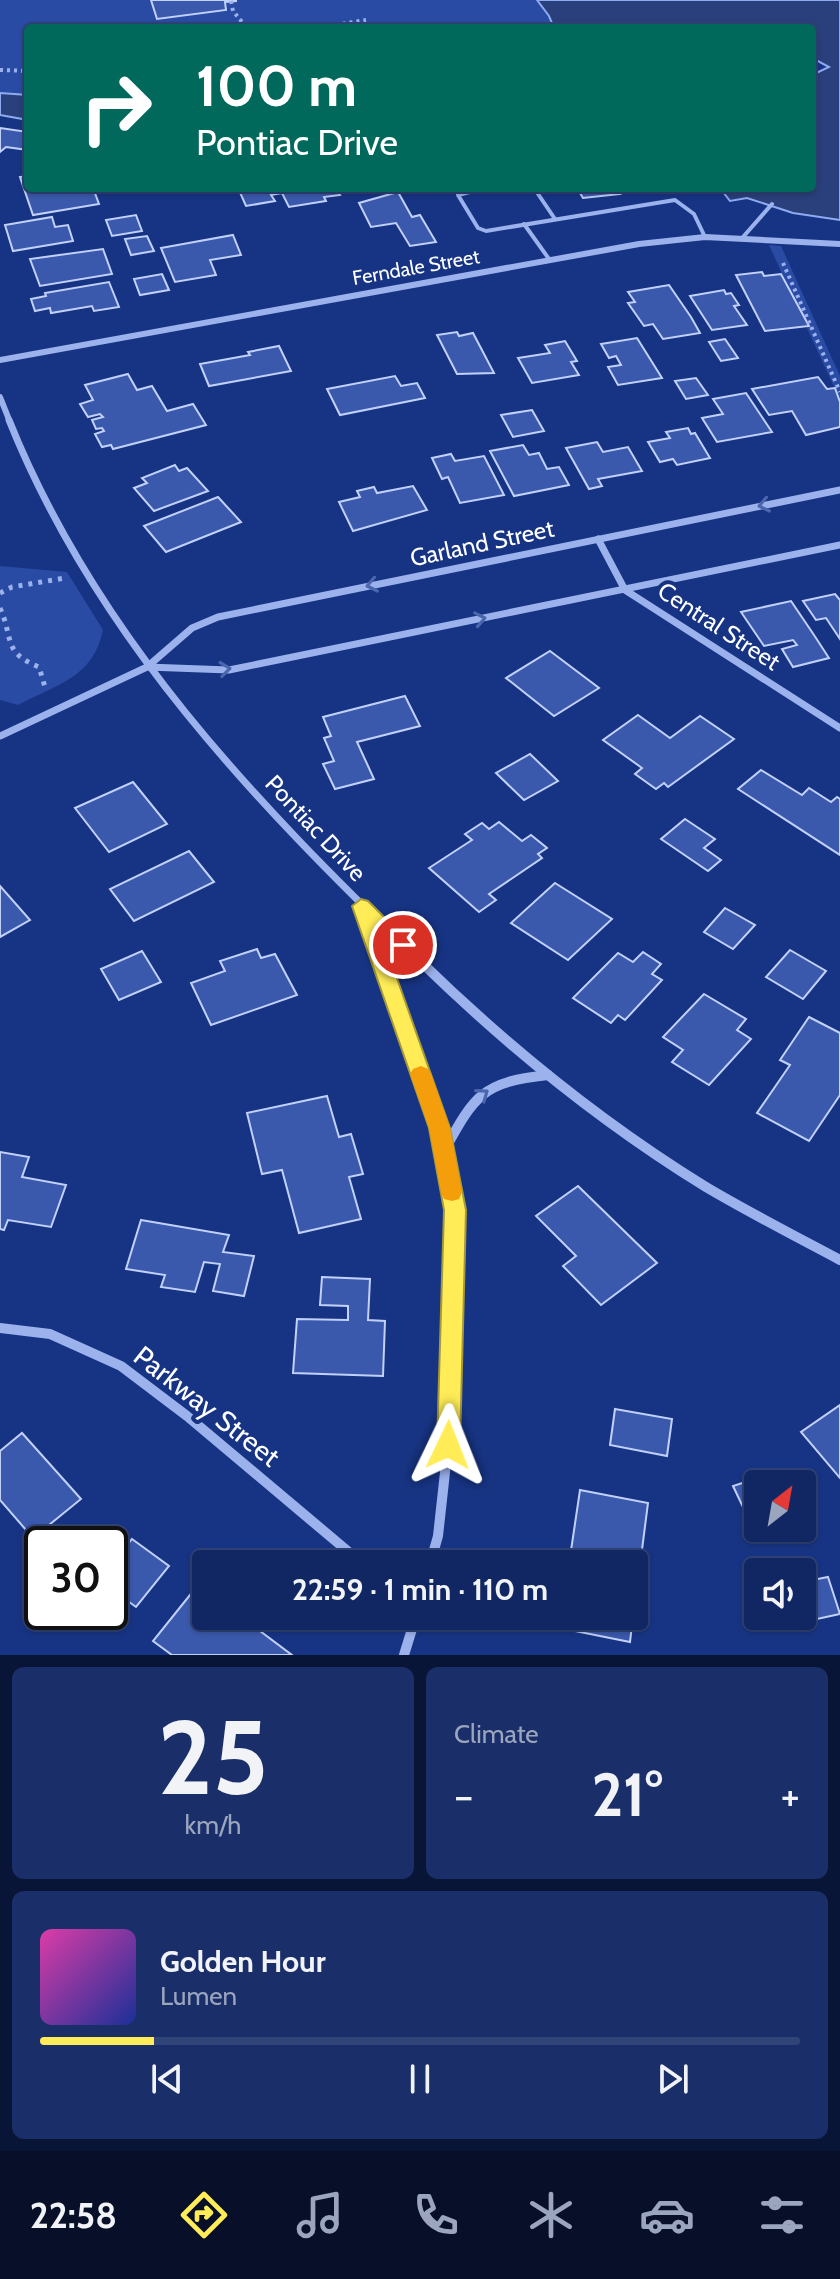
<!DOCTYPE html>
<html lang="en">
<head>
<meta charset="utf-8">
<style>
	:root { --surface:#112763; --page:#1a2f69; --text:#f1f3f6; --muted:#9ca5be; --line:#304478; --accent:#ffec57 }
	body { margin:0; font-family:Cabin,sans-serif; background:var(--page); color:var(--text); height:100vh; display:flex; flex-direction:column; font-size:30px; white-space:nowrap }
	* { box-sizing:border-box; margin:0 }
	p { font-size:26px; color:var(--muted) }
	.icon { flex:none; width:44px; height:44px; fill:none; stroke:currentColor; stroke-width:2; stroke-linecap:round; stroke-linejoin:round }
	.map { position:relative; height:1655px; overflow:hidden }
	.drawer { display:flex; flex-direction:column; gap:12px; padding:12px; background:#091536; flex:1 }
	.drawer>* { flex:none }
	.top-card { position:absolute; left:24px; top:24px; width:792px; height:168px; border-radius:8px; box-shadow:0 2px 6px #0004,0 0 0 2px var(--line); background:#00695c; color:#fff; overflow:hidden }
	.needle { width:52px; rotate:31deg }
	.fabs { position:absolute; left:744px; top:1470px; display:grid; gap:16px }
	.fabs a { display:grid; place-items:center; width:72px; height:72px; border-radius:8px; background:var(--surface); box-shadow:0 2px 6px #0004,0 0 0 2px var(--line); font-size:40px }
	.speed { position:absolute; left:24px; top:1526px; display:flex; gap:16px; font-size:40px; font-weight:700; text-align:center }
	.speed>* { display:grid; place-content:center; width:104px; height:104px; border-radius:50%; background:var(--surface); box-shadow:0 2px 6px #0004,0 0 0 2px var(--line); line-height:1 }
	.speed .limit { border:4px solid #111; border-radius:12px; background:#fff; color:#111 }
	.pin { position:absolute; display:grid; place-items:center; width:68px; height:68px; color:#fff; margin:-34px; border:4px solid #fff; border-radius:50%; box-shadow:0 2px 8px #0007 }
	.me { position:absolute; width:88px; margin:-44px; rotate:2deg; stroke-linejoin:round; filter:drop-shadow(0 0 6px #0008) }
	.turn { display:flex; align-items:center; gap:28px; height:168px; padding:0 40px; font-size:36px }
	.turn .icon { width:104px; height:104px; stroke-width:2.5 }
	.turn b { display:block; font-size:56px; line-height:68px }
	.big { font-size:60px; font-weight:700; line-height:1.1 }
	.drawer .tile { flex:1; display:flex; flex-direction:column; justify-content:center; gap:12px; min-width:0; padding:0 28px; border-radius:12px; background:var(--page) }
	.drawer .dial { align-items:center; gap:0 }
	.dial b { font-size:104px; line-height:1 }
	.song { display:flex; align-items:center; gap:24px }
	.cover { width:96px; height:96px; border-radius:12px; background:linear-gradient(135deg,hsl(320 70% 55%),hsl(230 70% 35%)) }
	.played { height:8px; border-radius:4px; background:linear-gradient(90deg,var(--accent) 15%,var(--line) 15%) }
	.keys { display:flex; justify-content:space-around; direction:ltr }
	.heat { display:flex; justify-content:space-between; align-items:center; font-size:44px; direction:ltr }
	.drawer .tiles { flex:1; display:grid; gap:12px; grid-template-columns:1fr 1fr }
	.tile:last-child { grid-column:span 2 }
	.trip { position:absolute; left:192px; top:1550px; width:456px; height:80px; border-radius:8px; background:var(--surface); box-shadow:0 2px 6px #0004,0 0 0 2px var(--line); font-weight:700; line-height:80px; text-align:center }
	.tab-bar { display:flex; height:128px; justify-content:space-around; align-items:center; background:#071028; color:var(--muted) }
	.tab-bar .icon { width:56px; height:56px }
	.tab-bar .on { color:var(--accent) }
	.tab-bar b { font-size:36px; color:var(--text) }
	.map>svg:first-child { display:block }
	.green { fill:#294ba4 }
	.water { fill:#2a407c; stroke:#8eaaf0; stroke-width:2 }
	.building { fill:#3b59ac; stroke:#c1d1fa; stroke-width:2 }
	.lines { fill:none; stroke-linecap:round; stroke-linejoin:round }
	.path-far1 { stroke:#9cb2ed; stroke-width:4; stroke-dasharray:3 4; stroke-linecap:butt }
	.path { stroke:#9cb2ed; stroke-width:5; stroke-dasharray:4 6; stroke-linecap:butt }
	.lane { stroke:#9cb2ed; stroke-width:4 }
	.street-far2 { stroke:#9cb2ed; stroke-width:6 }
	.street-far1 { stroke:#9cb2ed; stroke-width:7 }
	.street { stroke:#9cb2ed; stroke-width:10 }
	.oneway { stroke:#4c66ae }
	.route { fill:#ffec57; stroke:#a69939; stroke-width:2 }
	.slow { fill:#f59e0b }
	.labels { text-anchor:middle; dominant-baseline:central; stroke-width:8; stroke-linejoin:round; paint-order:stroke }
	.far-street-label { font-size:20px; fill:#fff; stroke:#173484 }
	.street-label { font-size:24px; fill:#fff; stroke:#173484 }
	.near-street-label { font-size:28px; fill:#fff; stroke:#173484 }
</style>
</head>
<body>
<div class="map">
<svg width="840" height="1655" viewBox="0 0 840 1655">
	<rect width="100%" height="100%" fill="#173484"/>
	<g class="green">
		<polygon points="0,0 537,0 549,16 554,28 28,28 28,95 0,93"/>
		<polygon points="769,245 781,246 840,376 840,400"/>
		<path d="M0 566 67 572 103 630C93 678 57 684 18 705L0 700Z"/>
	</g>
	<g class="water">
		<polygon points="537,0 840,0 840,220 793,213 747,198 730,201 720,188 812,188 812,75 829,67 812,58 812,28 554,28 549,16"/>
		<polygon points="0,93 28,95 28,120 0,115"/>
	</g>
	<g class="building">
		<polygon points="151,0 236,0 236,1 225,2 226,10 157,19"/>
		<polygon points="0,128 28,132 28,150 6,147 0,152"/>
		<polygon points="28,176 28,188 93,188 99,204 33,215 20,177"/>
		<polygon points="238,188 336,188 340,195 324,197 326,201 289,207 282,193 271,195 275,201 246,206"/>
		<polygon points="577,188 621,188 616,189 620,194 583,198"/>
		<polygon points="398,192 412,217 420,215 436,242 410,246 396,223 371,227 359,203"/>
		<polygon points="136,215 142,231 112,236 106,220"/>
		<polygon points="52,217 55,227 68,225 73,241 13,251 5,225"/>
		<polygon points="233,235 241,255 210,260 216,275 175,282 161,248"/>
		<polygon points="147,236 154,251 131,255 125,239"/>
		<polygon points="103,249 112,274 40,286 30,259"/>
		<polygon points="762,272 764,276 781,274 809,326 765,331 736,275"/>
		<polygon points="162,274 169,290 140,295 134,279"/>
		<polygon points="109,282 119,307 94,311 92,306 51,313 50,308 35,311 31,299 46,296 45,293"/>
		<polygon points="669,285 691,317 700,333 663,339 653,324 644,326 628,303 635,302 628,292"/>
		<polygon points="724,290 726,294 731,293 739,305 734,306 747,325 712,330 690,296"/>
		<polygon points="457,332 459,336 473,333 494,373 457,374 437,335"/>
		<polygon points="637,338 662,378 618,385 608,367 621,365 616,356 609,358 601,344"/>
		<polygon points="725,339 738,358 721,361 709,342"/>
		<polygon points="565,341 577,361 571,362 579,375 532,383 518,358 550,353 545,345"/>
		<polygon points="279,346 291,371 209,386 200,364 250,355 248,352"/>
		<polygon points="128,374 137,390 152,386 167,411 193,404 206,425 113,449 111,445 102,447 95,434 104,431 102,428 96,429 92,420 103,417 100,414 88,417 80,404 93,400 85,385"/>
		<polygon points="395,376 401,386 417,383 425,398 340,415 327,389"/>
		<polygon points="818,377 827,389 835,388 840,402 840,427 806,435 792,411 769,415 752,389"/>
		<polygon points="696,378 708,395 686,399 675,381"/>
		<polygon points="746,393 772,432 717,442 702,418 723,414 713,399"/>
		<polygon points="532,410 544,431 513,437 501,415"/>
		<polygon points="688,428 691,434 695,433 710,458 677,465 673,459 660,462 648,442 670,438 666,432"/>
		<polygon points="597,442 603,452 628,447 642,471 598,479 602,486 589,489 566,448"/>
		<polygon points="523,445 529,455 539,453 547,469 559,467 569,485 514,496 490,451"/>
		<polygon points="451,454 455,461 484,456 504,495 460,503 448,477 442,479 432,458"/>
		<polygon points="175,465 179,471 187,468 208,491 154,511 134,488 147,483 142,478"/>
		<polygon points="413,486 427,510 353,531 339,502 360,497 357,491 374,487 377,493"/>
		<polygon points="218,497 241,522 166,552 144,526"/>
		<polygon points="835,594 840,600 840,639 826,618 816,620 803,601"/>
		<polygon points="791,601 814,635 829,658 793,667 782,649 797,645 793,640 764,646 741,612"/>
		<polygon points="550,651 599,688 554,716 506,678"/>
		<polygon points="405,696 420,726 357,742 374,779 335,789 323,764 334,761 324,738 331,736 323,717"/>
		<polygon points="638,715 670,738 700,716 734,739 668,787 664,783 656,789 635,774 642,768 603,740"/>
		<polygon points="530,754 558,781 524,800 496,773"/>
		<polygon points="761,770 802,795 809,788 831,802 837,797 840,799 840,855 738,789"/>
		<polygon points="133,782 167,824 109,852 75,808"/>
		<polygon points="685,819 715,839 704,848 721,860 708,871 661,839"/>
		<polygon points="499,822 522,841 531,835 547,848 538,854 542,858 489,894 496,900 479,912 429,868 472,840 465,834 482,823 489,829"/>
		<polygon points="189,851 214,882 134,921 110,889"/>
		<polygon points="555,883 612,919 568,960 511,923"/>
		<polygon points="0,886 30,920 0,937"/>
		<polygon points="725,908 755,925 733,949 704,932"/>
		<polygon points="257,949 261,958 275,954 297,995 211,1025 191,983 225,971 220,961"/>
		<polygon points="790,950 826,971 803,999 766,977"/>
		<polygon points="142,951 161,982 119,1000 101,969"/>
		<polygon points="643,952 661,964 652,974 662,980 625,1020 618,1015 611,1023 573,998 618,953 633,962"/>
		<polygon points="704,994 746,1019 737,1030 751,1039 709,1085 672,1062 683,1050 663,1037"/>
		<polygon points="809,1017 840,1033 840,1095 809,1141 757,1113 790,1065 780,1060"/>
		<polygon points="327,1096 339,1137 351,1134 363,1174 349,1177 361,1219 299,1233 282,1170 262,1174 247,1113"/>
		<polygon points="0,1152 29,1157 22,1177 66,1185 51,1227 8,1220 4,1230 0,1229"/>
		<polygon points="578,1186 657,1263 601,1305 563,1266 576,1256 536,1216"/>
		<polygon points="141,1220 229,1235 223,1252 254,1256 244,1296 213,1291 220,1264 204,1262 195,1292 161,1287 165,1275 126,1269"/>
		<polygon points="322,1277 370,1279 368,1320 385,1321 383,1376 293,1373 297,1319 348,1320 348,1306 320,1305"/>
		<polygon points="840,1405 840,1478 801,1432"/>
		<polygon points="615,1409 672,1419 667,1456 610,1445"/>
		<polygon points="22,1433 81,1499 33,1538 0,1500 0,1451"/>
		<polygon points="776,1472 782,1484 758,1484 758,1527 753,1528 733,1486"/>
		<polygon points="580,1490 648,1503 634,1612 634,1564 569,1564"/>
		<polygon points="132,1539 169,1566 136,1607 110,1588 110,1567"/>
		<polygon points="828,1577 840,1614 789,1625 786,1616 802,1616 802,1582"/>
		<polygon points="198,1585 206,1591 206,1616 240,1616 292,1655 172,1655 153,1641"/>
		<polygon points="541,1616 633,1616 630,1642 540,1624"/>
	</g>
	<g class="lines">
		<g class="path-far1">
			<polyline points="231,1 233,11 247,28"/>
			<polyline points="315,28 366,20"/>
			<polyline points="0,70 28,71"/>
			<polyline points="783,263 840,392"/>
		</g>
		<g class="path">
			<polyline points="0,593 12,587 65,578"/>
			<path d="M0 608C14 639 2 652 39 667L45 687"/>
		</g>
		<g class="lane">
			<polyline points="485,188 458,195 478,228 486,231 675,200 694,214 705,237"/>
			<polyline points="534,188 555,219"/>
			<polyline points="524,224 549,259"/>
			<polyline points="743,237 772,204"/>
		</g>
		<g class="street-far2">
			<polyline points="0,360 639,244 705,237 840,244"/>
			<polyline points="0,397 10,422"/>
		</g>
		<g class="street-far1">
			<path d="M9 420C96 637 255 802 421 962"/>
			<polyline points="598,539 625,590 840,728"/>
			<polyline points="147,667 229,670 840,545"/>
			<polyline points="0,736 147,667 192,628 218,617 840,490"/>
			<polyline points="363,911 381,962"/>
		</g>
		<g class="street">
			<polyline points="380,960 439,1128 455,1210 448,1445 438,1536 430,1564"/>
			<path d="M419 960C506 1045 602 1123 706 1187 750 1213 795 1236 840 1260"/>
			<path d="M444 1151C475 1095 482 1082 548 1075"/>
			<polyline points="0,1328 50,1334 121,1366 187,1416 363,1564"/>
			<polyline points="404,1655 416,1616"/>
		</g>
	</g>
	<defs><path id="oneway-chevron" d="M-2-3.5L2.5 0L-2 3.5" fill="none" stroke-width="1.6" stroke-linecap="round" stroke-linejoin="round" transform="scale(2)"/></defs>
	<g class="oneway">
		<use href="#oneway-chevron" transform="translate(764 505) rotate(168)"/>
		<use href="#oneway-chevron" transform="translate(372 585) rotate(168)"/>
		<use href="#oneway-chevron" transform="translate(480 619) rotate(-11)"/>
		<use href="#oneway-chevron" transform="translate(225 669) rotate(-7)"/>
		<use href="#oneway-chevron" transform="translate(483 1094) rotate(-36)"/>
	</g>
	<polygon class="route" points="361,899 368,901 412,945 410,950 403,952 382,936 450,1128 466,1210 460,1445 456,1453 448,1456 440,1453 437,1445 444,1210 429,1128 352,906"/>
	<polygon class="slow" points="421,1066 428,1069 431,1074 450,1128 462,1192 459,1199 452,1201 444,1199 441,1192 429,1128 410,1074 413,1069"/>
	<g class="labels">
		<g class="far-street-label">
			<text transform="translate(416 267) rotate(-10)">Ferndale Street</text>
		</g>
		<g class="street-label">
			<text transform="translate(482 543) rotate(-12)">Garland Street</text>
			<text transform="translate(719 626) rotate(33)">Central Street</text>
			<text transform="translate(316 828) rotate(47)">Pontiac Drive</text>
		</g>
		<g class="near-street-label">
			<text transform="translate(207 1406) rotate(38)">Parkway Street</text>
		</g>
	</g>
</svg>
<div class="fabs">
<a><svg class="needle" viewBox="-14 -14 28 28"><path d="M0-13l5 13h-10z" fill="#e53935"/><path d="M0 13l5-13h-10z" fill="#9ca5be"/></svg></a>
<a><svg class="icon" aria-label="sound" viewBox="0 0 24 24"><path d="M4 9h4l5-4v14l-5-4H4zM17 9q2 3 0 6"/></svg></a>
</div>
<div class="speed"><div class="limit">30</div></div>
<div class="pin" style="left:403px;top:945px;background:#d93025"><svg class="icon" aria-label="arrive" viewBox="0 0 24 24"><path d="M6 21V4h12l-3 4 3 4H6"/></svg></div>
<svg class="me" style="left:448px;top:1445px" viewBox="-20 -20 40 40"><path d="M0-17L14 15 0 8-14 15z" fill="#ffec57" stroke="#fff" stroke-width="4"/></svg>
<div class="trip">22:59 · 1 min · 110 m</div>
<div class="top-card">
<div class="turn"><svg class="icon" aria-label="right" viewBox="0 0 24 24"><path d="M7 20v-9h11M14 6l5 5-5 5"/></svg><div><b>100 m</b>Pontiac Drive</div></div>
</div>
</div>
<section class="drawer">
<div class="tiles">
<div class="tile dial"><b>25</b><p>km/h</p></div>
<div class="tile"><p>Climate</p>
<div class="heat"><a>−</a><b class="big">21°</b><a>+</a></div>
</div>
<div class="tile">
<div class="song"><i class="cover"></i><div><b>Golden Hour</b><p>Lumen</p></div></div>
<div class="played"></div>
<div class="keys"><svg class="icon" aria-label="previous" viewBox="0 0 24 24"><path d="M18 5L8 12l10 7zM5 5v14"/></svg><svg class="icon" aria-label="pause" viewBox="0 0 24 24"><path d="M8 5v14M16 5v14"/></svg><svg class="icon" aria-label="next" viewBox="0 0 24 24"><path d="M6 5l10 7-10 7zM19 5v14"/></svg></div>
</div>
</div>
</section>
<nav class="tab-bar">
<b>22:58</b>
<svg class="icon on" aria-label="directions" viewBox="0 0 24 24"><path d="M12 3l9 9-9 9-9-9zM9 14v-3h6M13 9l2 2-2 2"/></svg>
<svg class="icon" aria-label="music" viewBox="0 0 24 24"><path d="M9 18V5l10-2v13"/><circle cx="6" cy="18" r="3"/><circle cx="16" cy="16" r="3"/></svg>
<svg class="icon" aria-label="phone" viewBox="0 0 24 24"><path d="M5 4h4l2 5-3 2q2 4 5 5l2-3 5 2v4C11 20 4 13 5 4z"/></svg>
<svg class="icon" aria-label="climate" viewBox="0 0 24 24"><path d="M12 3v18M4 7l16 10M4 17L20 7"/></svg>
<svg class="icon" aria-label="car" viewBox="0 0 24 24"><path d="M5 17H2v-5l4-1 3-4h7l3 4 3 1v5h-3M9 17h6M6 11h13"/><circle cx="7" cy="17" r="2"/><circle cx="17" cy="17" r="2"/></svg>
<svg class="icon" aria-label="filters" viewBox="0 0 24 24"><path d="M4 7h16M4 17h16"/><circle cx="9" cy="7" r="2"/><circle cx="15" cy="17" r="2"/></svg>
</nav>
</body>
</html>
